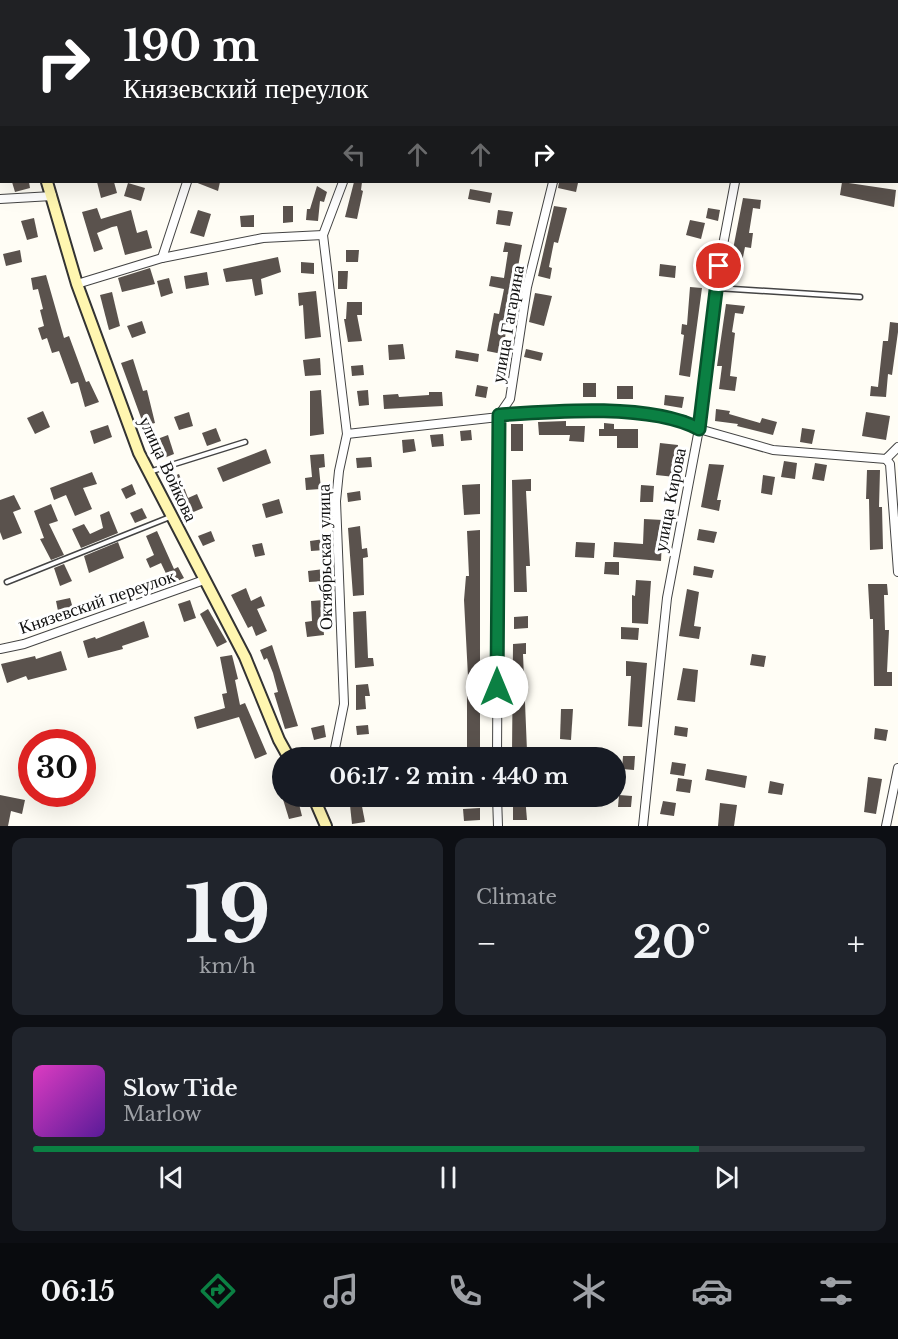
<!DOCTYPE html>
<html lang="en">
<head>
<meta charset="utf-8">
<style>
	:root { --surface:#171b24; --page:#20242c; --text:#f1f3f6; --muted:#9ea1a6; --line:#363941; --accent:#0b8043 }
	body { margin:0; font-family:"Libre Baskerville",serif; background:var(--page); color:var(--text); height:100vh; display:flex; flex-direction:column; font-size:22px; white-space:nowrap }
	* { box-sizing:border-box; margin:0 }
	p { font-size:20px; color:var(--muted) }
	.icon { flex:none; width:33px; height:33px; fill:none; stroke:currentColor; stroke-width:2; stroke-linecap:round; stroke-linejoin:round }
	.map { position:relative; height:826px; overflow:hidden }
	.details { display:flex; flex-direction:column; gap:12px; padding:12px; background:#0d0f14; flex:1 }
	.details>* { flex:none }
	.hud { position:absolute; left:0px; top:0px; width:898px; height:183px; box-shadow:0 6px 24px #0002; background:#202124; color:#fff; overflow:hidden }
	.speed { position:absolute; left:18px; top:729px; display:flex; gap:12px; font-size:30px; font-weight:700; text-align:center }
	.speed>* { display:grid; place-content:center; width:78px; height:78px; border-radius:50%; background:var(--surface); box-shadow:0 6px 24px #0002; line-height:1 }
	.speed .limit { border:9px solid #d22; background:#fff; color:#111 }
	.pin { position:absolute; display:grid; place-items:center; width:51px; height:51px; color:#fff; margin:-26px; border:3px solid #fff; border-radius:50%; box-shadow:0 2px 6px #0007 }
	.me { position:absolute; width:66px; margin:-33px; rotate:0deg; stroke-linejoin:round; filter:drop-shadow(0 0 4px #0008) }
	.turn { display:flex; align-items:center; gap:21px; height:126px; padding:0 24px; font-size:27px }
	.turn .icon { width:78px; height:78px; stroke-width:2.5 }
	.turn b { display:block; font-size:42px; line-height:51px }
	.lanes { display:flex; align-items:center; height:57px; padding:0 24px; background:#0003; justify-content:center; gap:30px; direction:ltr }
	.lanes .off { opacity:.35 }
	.big { font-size:45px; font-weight:700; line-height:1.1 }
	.details .widget { flex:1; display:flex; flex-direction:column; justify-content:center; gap:9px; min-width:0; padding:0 21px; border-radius:12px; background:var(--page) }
	.details .dial { align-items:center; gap:0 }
	.dial b { font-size:78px; line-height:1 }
	.song { display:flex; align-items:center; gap:18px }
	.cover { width:72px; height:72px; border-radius:9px; background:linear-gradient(135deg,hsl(310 70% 55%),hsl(270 70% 35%)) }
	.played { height:6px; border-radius:3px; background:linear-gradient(90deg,var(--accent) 80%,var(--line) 80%) }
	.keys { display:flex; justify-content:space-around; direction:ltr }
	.heat { display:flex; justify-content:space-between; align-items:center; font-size:33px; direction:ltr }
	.details .tiles { flex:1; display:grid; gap:12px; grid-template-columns:1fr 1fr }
	.widget:last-child { grid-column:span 2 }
	.trip { position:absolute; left:272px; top:747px; width:354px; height:60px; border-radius:30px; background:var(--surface); box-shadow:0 6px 24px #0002; font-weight:700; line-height:60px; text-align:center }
	.dock { display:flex; height:96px; justify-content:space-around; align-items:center; background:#090b0e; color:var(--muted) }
	.dock .icon { width:42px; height:42px }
	.dock .current { color:var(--accent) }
	.dock b { font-size:27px; color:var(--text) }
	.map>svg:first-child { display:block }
	.building { fill:#5a524d }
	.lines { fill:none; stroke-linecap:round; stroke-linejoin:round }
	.lane-casing { stroke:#444; stroke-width:7 }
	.street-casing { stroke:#444; stroke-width:10 }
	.secondary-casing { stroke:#333; stroke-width:14 }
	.lane { stroke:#fff; stroke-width:4 }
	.street { stroke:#fff; stroke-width:8 }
	.secondary { stroke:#fff6b0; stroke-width:10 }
	.route-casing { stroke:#07532c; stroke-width:15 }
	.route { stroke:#0b8043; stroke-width:10 }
	.labels { text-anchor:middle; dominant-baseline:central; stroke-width:6; stroke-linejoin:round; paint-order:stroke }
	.street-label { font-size:18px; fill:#111; stroke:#fff }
</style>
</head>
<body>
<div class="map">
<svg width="898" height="826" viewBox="0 0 898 826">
	<rect width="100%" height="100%" fill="#fffdf5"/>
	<g class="building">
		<polygon points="12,182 29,182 30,188 15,192"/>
		<polygon points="97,182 114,182 117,193 101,198"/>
		<polygon points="195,182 220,182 218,191"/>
		<polygon points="354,182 362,182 361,190 363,191 357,219 345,217"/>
		<polygon points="559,182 578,183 576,192 558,188"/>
		<polygon points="842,182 896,190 894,207 840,195"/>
		<polygon points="128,183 145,188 141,201 124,196"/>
		<polygon points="317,186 327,192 324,202 320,201 318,221 306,220 307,209 310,209"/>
		<polygon points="470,189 492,193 490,203 468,199"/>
		<polygon points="743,198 761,200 760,209 753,208 749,233 753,233 751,248 745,247 739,277 728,275"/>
		<polygon points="283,206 293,206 293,222 283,223"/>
		<polygon points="554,206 567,208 558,243 554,242 549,267 552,268 550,279 538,276"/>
		<polygon points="97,208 101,219 131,210 137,233 147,230 152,248 125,255 117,226 112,227 97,233 103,249 94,252 82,212"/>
		<polygon points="708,208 720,210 718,221 706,218"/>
		<polygon points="198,210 211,214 204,237 190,233"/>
		<polygon points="498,210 513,212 510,226 496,224"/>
		<polygon points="254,215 254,227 241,227 240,216"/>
		<polygon points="34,218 38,237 27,240 21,221"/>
		<polygon points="690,220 705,223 701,239 686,235"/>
		<polygon points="505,242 522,245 502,354 487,351 494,313 499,314 504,289 489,286 491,276 504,278 508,252 503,252"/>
		<polygon points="699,249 710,251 709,263 697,261"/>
		<polygon points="20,250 22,262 6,266 3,254"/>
		<polygon points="346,250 359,250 358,262 346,262"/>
		<polygon points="278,257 281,272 261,279 263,294 255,296 252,279 226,282 223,269"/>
		<polygon points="301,262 314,263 314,274 301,273"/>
		<polygon points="660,264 676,266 675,278 659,276"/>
		<polygon points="150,268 155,284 122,292 118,278"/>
		<polygon points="338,271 348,271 347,289 338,289"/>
		<polygon points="207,272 209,285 186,289 184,276"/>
		<polygon points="46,275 64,338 69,336 86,382 89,381 99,402 85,407 78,382 71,384 59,351 52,353 47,338 42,340 38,328 44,326 40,310 43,309 38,289 33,290 31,278"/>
		<polygon points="169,278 173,293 161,297 157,281"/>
		<polygon points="690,287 702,288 690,377 679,375 684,335 681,334 682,324 687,325"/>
		<polygon points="316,291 321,337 305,339 303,305 299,306 298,293"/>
		<polygon points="112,292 120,326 109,330 100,295"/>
		<polygon points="535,293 552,296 544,326 529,322"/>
		<polygon points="347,302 362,302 362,315 357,315 362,341 348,342 344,319 346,319"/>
		<polygon points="726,304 745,306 743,314 735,313 732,332 735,333 730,376 737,377 735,391 719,389 722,366 717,366"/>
		<polygon points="142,321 146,333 132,338 127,326"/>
		<polygon points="890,322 898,323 898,332 892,375 888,374 886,397 870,396 871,386 878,387 883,341 888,341"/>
		<polygon points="403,344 405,359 389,360 388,345"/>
		<polygon points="526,349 543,353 541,361 524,357"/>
		<polygon points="456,350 479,354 478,362 455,358"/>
		<polygon points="320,358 321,375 305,376 303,360"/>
		<polygon points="133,359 143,391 147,390 155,423 144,426 121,363"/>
		<polygon points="363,365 364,375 352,376 351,366"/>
		<rect x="583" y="383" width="13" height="14"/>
		<polygon points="477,385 488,387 486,398 475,396"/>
		<rect x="617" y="386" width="16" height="13"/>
		<polygon points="321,390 324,434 310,436 310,391"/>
		<polygon points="368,390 369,405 359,406 357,391"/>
		<polygon points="429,392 442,392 443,406 384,409 383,395 398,394 399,397 429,395"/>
		<polygon points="665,395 684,397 682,408 664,405"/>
		<polygon points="716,409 730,411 729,414 760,423 762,418 777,422 773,435 737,426 738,424 715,421"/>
		<polygon points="43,411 50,427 35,434 27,418"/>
		<polygon points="189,412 193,426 179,430 174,417"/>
		<polygon points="866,412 890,416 886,440 862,436"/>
		<polygon points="566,421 566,426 585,426 584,442 569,441 570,435 539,435 538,422"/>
		<polygon points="604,423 614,424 614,429 638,429 638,448 617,448 617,436 599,436 599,429 604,429"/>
		<rect x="511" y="424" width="12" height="27"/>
		<polygon points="108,425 112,437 94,444 90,431"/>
		<polygon points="216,428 221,441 207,446 202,433"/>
		<polygon points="802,428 815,430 812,444 800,442"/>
		<polygon points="471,430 472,440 461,441 460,431"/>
		<polygon points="443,434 444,446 432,447 430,435"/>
		<polygon points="168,435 174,454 159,460 152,441"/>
		<polygon points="414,439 416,451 403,453 402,440"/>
		<polygon points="660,443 678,445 675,477 656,475"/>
		<polygon points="266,449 271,463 223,482 217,468"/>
		<polygon points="324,454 325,467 319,468 321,489 306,490 305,478 312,477 310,455"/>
		<polygon points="371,457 372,467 357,468 356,458"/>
		<polygon points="784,461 797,463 795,479 781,477"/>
		<polygon points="815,463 827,465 824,481 812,479"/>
		<polygon points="709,464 724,465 717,500 721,500 719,511 701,507"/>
		<polygon points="867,470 880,470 879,507 882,507 883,549 870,550 869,499 866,499"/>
		<polygon points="92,472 97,484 83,488 92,509 75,516 66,495 54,500 50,488"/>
		<polygon points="179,474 188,498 197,494 203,508 184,516 166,479"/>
		<polygon points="763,475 775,477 772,495 761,493"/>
		<polygon points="531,479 531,491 526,491 530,566 526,566 527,592 514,592 512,480"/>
		<polygon points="132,484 136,494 126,499 121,489"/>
		<polygon points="480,484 480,514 464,515 462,485"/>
		<polygon points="641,485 654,486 653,502 640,502"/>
		<polygon points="360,491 361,500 348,502 347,493"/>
		<polygon points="14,495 21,509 13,512 22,533 3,540 0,532 0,500"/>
		<polygon points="279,499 283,513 266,518 262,504"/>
		<polygon points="51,504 58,521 49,524 64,555 51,560 40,539 44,538 34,511"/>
		<polygon points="142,508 147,518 135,523 130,513"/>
		<polygon points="109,511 118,533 81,548 72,529 84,524 90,534 103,528 100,515"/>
		<polygon points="644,519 663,520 661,561 613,557 614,542 643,544"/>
		<polygon points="360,526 362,549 367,548 368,557 363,558 364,595 353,596 348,528"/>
		<polygon points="699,529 717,532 714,543 697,540"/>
		<polygon points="480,530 480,751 467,752 467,696 469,696 464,600 466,576 469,576 467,531"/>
		<polygon points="157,531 174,569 178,567 184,578 171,584 161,563 150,568 146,559 154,555 146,536"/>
		<polygon points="211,531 215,541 203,546 198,536"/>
		<polygon points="324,539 325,550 311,551 310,541"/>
		<polygon points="118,542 124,558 89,573 84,556"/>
		<polygon points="576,542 595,543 594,558 575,557"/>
		<polygon points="262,543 265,555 255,557 252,545"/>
		<polygon points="605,562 619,562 619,575 604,574"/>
		<polygon points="64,564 72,581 60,586 54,568"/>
		<polygon points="694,566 714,570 712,578 693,575"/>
		<polygon points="324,569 325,581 309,582 308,571"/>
		<polygon points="636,580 651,581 648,624 632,623 632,595 635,596"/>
		<polygon points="868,584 887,584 888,595 884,595 885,630 889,630 887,672 892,672 892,686 874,686 873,619 870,619"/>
		<polygon points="246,588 251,601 261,596 265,606 257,609 267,631 256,636 252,626 248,628 231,595"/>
		<polygon points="687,589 699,592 694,626 701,627 699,639 679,636"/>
		<polygon points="70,598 74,612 59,616 56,601"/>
		<polygon points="190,600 196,618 184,622 178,604"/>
		<polygon points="324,600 325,613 322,614 324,635 307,637 305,622 312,621 311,601"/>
		<polygon points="208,609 227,642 217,647 200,614"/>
		<polygon points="366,611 368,658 373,658 374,666 355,668 353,612"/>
		<polygon points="528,616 528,628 514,629 514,617"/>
		<polygon points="144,621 149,637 122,646 123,649 88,658 83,641 95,637 96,639"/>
		<polygon points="621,627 639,628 638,640 621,639"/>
		<polygon points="526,643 526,654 523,654 527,751 512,752 513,644"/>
		<polygon points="272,645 298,726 285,729 274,693 278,692 273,673 267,658 264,660 260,650"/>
		<polygon points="61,651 67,670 28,680 26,676 7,683 1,664 35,656 36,659"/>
		<polygon points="752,654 766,656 764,667 750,665"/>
		<polygon points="232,655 238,679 235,680 240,705 245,703 267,754 255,759 239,717 197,729 194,717 225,708 222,694 227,693 220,657"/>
		<polygon points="626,661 647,663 642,727 628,726 631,676 626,676"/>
		<polygon points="683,668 698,670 695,702 677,700"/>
		<polygon points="368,684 370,696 365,696 366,709 356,710 356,685"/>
		<polygon points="561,709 573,709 571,740 560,739"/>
		<polygon points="324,725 326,737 314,740 311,728"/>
		<polygon points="368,725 369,734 357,735 356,726"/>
		<polygon points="675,726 688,728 687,737 674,735"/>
		<polygon points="875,728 888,730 886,741 874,739"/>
		<polygon points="623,756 635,756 634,770 622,769"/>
		<polygon points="672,762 686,764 684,776 670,774"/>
		<polygon points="707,769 747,776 745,788 705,780"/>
		<polygon points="868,777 882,779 876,814 864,812"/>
		<polygon points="678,778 692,780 690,793 676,791"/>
		<polygon points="770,781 784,784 782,795 768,793"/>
		<polygon points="0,795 25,800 22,814 11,811 8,826 0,826"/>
		<polygon points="619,795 632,796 631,807 618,807"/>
		<polygon points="282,796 297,796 302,816 289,819"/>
		<polygon points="349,796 360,796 365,822 352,824"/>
		<polygon points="513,796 525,796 527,820 513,820"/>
		<polygon points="663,801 676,803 674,816 660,814"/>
		<polygon points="720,803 737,805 734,826 718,826"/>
		<polygon points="480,808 480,820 464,821 463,809"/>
	</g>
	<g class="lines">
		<defs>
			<g id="lane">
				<polyline points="98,2 103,0"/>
				<polyline points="0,13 2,13"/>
				<polyline points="0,77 2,77"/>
				<polyline points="897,81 898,82"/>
				<polyline points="717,288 860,297"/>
				<polyline points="149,472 245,442"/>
				<polyline points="7,582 170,517"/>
			</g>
			<g id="street">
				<polyline points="241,2 241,0"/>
				<polyline points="409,2 410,0"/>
				<polyline points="601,2 601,0"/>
				<polyline points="774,2 775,0"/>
				<polyline points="0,199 52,196"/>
				<polyline points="162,258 187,182"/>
				<polyline points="77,284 162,258 263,238 323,235"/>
				<polyline points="347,434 561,410 635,414 684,420 699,429 773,450 886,459 898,447"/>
				<polyline points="886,459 890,464 898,572"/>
				<polyline points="0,649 24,644 204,580"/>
				<polyline points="333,758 344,704 336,501 339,471 347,434 323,235 343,182"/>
				<polyline points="497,758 499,415 510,399 527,287 553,182"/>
				<polyline points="497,796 498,826"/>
				<polyline points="643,826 667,598 699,429 719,266 735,182"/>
				<polyline points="886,826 898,768"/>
			</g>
			<g id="secondary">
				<polyline points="0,0 2,5"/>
				<polyline points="47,182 77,284 139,453 245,657 279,740 289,758"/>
				<polyline points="313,796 326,826"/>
			</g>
		</defs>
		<use href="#lane" class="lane-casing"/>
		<use href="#street" class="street-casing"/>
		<use href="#secondary" class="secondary-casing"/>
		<use href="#lane" class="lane"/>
		<use href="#street" class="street"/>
		<use href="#secondary" class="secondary"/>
	</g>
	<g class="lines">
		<defs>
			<path id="route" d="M497 687 499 415C553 411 651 403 699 429L719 266"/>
		</defs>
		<use href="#route" class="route-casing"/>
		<use href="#route" class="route"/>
	</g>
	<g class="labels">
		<g class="street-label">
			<text transform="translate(508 324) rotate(-80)">улица Гагарина</text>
			<text transform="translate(168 469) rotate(65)">улица Войкова</text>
			<text transform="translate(670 500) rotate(-79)">улица Кирова</text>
			<text transform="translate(325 557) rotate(-91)">Октябрьская улица</text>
			<text transform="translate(97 602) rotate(-19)">Князевский переулок</text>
		</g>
	</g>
</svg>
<div class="speed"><div class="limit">30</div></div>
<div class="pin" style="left:719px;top:266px;background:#d93025"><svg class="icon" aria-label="arrive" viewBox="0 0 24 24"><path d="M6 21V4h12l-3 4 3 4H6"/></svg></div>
<svg class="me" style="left:497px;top:687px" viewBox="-20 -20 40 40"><circle r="19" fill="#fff"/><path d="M0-13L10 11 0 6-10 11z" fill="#0b8043"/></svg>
<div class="trip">06:17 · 2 min · 440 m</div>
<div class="hud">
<div class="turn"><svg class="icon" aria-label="right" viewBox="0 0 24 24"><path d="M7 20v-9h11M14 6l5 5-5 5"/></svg><div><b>190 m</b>Князевский переулок</div></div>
<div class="lanes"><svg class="icon off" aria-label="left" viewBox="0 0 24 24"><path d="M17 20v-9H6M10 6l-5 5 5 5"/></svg><svg class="icon off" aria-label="ahead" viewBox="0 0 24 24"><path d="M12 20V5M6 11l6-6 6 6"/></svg><svg class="icon off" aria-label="ahead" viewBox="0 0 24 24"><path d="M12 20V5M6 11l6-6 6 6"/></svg><svg class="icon" aria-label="right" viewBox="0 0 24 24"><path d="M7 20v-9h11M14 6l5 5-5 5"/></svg></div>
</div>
</div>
<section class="details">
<div class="tiles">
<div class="widget dial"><b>19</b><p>km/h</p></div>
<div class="widget"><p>Climate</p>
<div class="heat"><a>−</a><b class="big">20°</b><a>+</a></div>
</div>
<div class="widget">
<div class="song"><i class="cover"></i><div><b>Slow Tide</b><p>Marlow</p></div></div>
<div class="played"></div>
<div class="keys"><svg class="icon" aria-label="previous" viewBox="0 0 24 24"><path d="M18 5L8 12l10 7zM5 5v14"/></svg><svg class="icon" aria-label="pause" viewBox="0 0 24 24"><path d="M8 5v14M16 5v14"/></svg><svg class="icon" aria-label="next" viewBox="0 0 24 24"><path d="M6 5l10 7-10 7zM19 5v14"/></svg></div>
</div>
</div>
</section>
<nav class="dock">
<b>06:15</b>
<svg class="icon current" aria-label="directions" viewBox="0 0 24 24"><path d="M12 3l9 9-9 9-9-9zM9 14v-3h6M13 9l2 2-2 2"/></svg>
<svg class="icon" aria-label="music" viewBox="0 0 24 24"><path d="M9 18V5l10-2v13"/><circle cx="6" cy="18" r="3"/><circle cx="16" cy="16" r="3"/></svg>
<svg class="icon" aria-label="phone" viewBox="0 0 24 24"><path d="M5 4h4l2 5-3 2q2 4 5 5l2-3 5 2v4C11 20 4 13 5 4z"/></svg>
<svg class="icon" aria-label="climate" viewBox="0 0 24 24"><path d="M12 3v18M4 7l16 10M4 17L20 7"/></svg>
<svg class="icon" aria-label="car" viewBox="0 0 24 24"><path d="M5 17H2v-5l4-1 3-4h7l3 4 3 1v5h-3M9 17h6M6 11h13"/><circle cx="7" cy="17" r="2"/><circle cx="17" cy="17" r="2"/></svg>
<svg class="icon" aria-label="filters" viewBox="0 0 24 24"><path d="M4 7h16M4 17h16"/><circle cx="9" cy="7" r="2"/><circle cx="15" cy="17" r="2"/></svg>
</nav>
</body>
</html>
